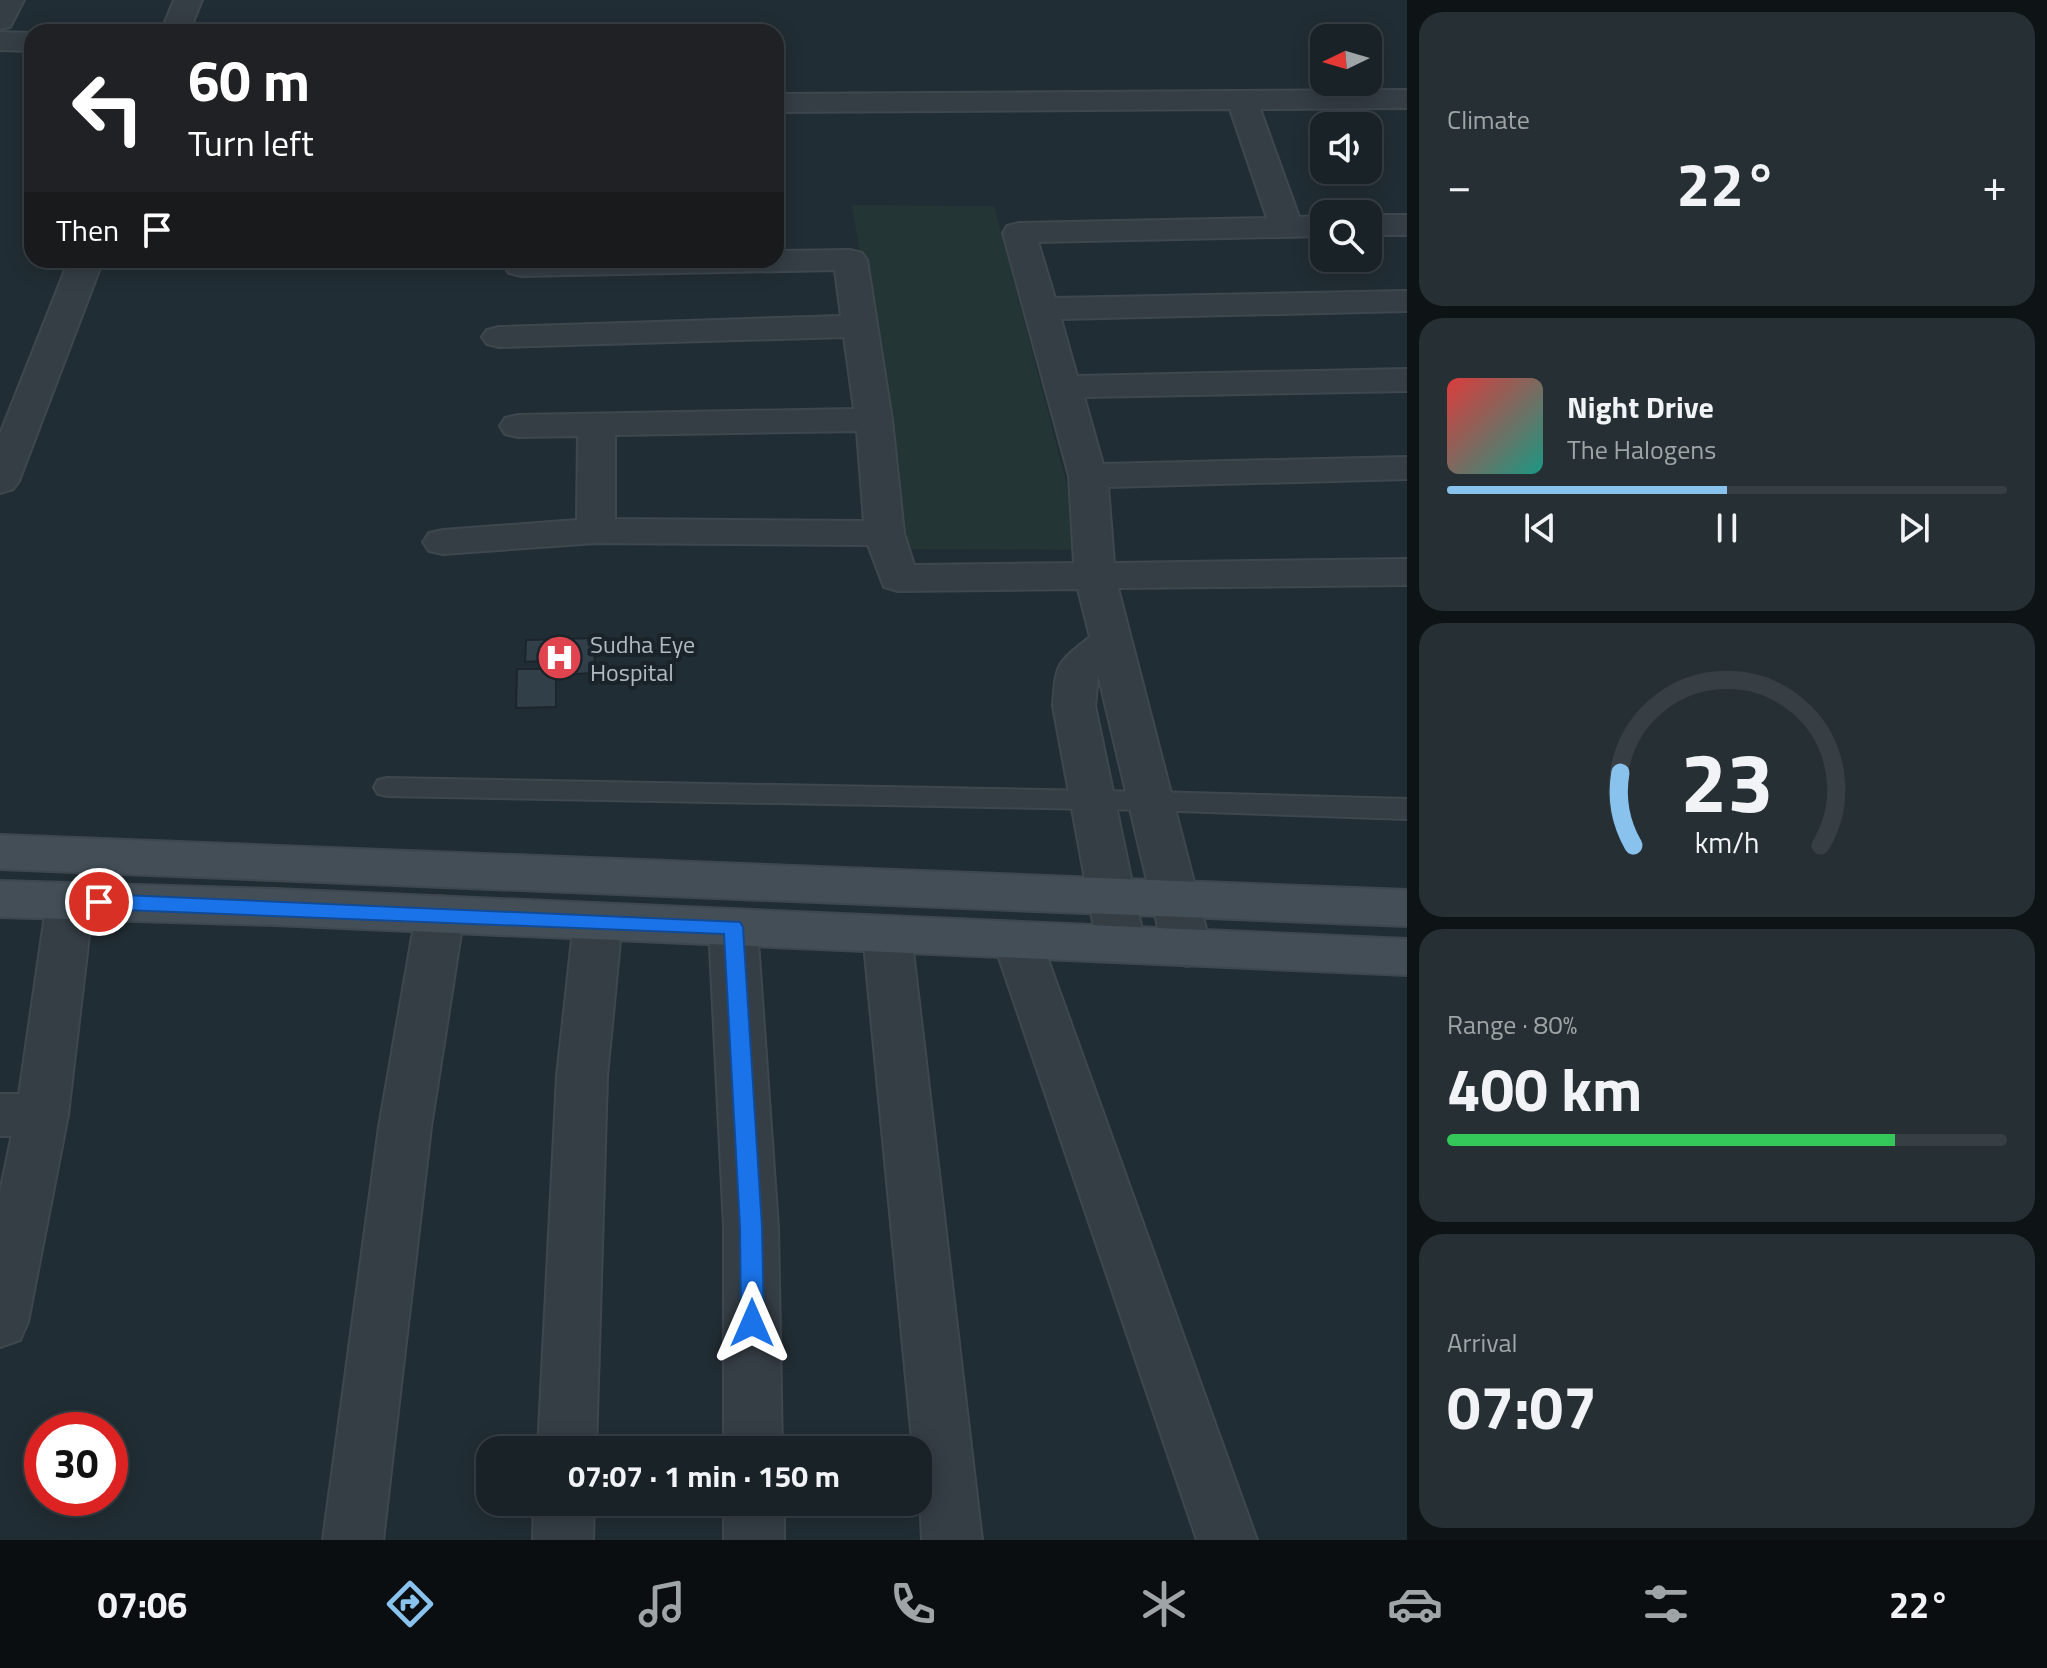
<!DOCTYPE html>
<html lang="en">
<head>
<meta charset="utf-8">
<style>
	:root { --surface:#192227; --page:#262f33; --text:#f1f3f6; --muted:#9fa4a7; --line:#373f44; --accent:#89c2ec }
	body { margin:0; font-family:"Titillium Web",sans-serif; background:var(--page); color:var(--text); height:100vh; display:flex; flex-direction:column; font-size:30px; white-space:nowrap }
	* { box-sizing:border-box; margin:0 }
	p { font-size:26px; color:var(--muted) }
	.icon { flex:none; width:44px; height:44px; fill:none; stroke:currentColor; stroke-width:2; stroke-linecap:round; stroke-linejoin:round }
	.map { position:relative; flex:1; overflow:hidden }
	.sheet { display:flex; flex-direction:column; gap:12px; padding:12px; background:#0e1315; width:640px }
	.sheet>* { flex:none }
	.guide { position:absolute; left:24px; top:24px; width:760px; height:244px; border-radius:24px; box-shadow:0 4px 20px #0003,0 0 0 2px var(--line); background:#202124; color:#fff; overflow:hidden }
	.needle { width:52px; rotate:265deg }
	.buttons { position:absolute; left:1310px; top:24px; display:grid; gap:16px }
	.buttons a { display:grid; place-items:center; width:72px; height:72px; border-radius:16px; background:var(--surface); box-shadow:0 4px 20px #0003,0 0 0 2px var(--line); font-size:40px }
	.speed { position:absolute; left:24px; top:1412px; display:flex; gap:16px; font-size:40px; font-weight:700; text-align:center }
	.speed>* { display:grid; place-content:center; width:104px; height:104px; border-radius:50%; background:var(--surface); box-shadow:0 4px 20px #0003,0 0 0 2px var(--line); line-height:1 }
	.speed .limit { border:12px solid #d22; background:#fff; color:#111 }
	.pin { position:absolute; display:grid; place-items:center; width:68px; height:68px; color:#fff; margin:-34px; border:4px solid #fff; border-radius:50%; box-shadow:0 2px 8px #0007 }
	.me { position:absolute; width:88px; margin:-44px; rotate:0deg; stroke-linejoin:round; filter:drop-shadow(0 0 6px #0008) }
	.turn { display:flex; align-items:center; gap:28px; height:168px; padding:0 32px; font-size:36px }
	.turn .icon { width:104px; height:104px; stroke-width:2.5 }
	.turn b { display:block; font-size:56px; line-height:68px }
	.then { display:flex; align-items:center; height:76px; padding:0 32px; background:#0003; gap:16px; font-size:30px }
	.big { font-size:60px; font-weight:700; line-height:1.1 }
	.sheet .tile { flex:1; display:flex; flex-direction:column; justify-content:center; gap:12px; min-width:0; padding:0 28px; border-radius:24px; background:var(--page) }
	.sheet .dial { align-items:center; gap:0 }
	.dial svg { height:208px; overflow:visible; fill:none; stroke:var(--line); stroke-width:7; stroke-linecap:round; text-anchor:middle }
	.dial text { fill:var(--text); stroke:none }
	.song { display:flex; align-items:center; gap:24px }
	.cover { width:96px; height:96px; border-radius:12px; background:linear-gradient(135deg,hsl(0 70% 55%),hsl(170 70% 35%)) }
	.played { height:8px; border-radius:4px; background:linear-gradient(90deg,var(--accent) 50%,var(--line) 50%) }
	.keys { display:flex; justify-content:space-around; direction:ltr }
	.heat { display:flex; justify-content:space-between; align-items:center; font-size:44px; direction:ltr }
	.charge { height:12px; border-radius:6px; background:linear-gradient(90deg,#34c759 80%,var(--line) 0) }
	.trip { position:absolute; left:476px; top:1436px; width:456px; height:80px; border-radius:24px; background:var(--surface); box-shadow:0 4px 20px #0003,0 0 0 2px var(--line); font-weight:700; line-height:80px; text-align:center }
	.tab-bar { display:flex; height:128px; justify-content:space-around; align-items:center; background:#0a0e10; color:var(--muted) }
	.tab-bar .icon { width:56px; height:56px }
	.tab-bar .current { color:var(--accent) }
	.tab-bar b { font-size:36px; color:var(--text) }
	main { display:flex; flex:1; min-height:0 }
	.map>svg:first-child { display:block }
	.green { fill:#233534 }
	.building { fill:#313f48; stroke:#1c252b; stroke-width:2 }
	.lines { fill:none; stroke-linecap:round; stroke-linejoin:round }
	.service-casing { stroke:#3e474e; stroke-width:4 }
	.minor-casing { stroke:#3e474e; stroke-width:4 }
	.tertiary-casing { stroke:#3e474e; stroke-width:4 }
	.secondary-casing { stroke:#3e474e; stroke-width:4 }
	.service { fill:#353e45; fill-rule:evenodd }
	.minor { fill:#353e45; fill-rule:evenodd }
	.tertiary { fill:#353e45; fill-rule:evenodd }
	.secondary { fill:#434e57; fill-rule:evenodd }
	.route { fill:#1a73e8; stroke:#114b97; stroke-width:2 }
	.labels { text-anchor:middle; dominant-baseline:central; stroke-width:8; stroke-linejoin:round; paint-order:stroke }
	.poi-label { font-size:24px; fill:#afbac2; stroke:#1a2329; text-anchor:start }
</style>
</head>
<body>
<main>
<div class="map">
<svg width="1407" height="1540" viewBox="0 0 1407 1540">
	<rect width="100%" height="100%" fill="#212d34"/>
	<polygon class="green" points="852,205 994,206 1084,550 906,549"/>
	<polygon class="building" points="594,638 595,673 556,675 556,707 516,708 517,669 540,669 540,661 525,662 526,640"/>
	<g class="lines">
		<defs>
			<polygon id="service" points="387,778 1152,792 1407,799 1407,819 1152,810 387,796 378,794 374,787 378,780"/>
			<g id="minor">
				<polygon points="0,0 24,0 10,27 0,29"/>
				<polygon points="174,0 202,0 189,32 161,32"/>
				<polygon points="0,32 32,33 32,51 0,50"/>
				<path d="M1407 90V108L1260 109 1299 217 1324 216V236L1038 242 1055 298 1407 291V311L1061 319 1077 376 1407 369V391L1084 397 1103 464 1407 457V479L1108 487 1114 563 1407 559V585L1118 588 1211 948 1204 961 1187 966 1170 961 1163 948 1098 674 1095 706 1145 944 1138 957 1121 962 1104 957 1097 944 1053 706C1056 663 1056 664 1090 637L1078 589 898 591 884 587 868 545 596 543 443 554 429 551 423 542 429 533 443 530 577 520 578 436 518 437 505 434 500 426 505 418 518 415 854 409 844 337 499 347 487 344 482 337 487 330 499 327 841 316 835 270 521 276 509 273 504 266 508 260H776V251L850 250 862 253 867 260 892 420 904 533 914 565 1074 563 1069 476 1003 233 1007 226 1019 223 1267 218 1230 109 776 112V94ZM857 431 864 521 615 519V435Z"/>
				<rect x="1368" y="215" width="39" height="20"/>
				<polygon points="69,260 103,260 19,481 13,489 0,493 0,434"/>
				<polygon points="440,896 457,901 464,914 431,1127 383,1540 323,1540 379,1127 416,914 423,901"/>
				<polygon points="598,903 615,908 622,921 607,1076 596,1450 538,1450 557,1076 574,921 581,908"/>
				<polygon points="733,909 750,914 757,927 778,1227 782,1450 724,1450 724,1227 709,927 716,914"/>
				<polygon points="887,916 904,921 911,934 982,1540 922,1540 918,1450 913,1450 863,934 870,921"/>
				<polygon points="1017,922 1034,927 1041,940 1257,1540 1197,1540 993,940 1000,927"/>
				<polygon points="0,1094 42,1094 60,1100 68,1115 60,1130 42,1136 0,1136"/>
				<polygon points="534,1502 594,1502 593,1540 533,1540"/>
				<rect x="724" y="1502" width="60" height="38"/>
			</g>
			<polygon id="tertiary" points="70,883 87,889 93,901 68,1115 28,1322 20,1340 0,1347 0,1192 16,1115 47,901 53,889"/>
			<g id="secondary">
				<polygon points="0,835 1407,890 1407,926 0,869"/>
				<polygon points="0,881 275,889 1407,939 1407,975 275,925 0,917"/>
			</g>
		</defs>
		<use href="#service" class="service-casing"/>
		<use href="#minor" class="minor-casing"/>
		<use href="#tertiary" class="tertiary-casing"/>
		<use href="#secondary" class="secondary-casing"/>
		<use href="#service" class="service"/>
		<use href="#minor" class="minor"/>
		<use href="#tertiary" class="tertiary"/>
		<use href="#secondary" class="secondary"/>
	</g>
	<polygon class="route" points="99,894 740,922 743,927 762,1227 764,1323 760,1330 752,1333 744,1330 741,1323 740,1227 724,934 99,909 92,907 89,902 92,896"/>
	<defs>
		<symbol id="hospital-disc" viewBox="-11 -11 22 22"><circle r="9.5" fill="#e0444e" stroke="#1a2329"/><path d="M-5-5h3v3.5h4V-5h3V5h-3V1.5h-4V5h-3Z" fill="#fff"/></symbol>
	</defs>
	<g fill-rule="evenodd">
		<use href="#hospital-disc" x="534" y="632" width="51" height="51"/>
	</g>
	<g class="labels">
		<g class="poi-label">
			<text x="590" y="644">Sudha Eye<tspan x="590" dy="28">Hospital</tspan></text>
		</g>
	</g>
</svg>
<div class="buttons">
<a><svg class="needle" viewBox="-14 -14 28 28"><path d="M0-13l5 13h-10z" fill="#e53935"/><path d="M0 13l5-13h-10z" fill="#9fa4a7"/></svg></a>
<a><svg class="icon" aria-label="sound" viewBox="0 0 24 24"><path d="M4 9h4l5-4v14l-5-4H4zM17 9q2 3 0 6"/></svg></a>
<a><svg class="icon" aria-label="search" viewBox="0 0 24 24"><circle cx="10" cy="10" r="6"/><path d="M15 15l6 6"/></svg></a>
</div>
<div class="speed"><div class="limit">30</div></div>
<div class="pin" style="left:99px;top:902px;background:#d93025"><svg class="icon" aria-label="arrive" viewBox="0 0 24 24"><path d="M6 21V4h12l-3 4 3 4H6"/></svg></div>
<svg class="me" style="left:752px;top:1323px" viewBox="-20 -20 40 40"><path d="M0-17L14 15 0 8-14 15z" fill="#1a73e8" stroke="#fff" stroke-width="4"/></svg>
<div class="trip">07:07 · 1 min · 150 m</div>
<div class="guide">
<div class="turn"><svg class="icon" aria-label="left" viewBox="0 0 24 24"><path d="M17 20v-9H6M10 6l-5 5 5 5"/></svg><div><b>60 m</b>Turn left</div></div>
<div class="then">Then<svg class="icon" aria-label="arrive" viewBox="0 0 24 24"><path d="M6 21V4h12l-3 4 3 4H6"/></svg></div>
</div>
</div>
<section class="sheet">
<div class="tile"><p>Climate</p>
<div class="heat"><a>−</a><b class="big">22°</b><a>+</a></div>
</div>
<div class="tile">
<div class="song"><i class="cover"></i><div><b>Night Drive</b><p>The Halogens</p></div></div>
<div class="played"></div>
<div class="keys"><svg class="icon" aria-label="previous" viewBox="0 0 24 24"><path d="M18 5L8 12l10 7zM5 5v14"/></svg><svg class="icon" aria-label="pause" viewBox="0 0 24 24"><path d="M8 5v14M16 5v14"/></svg><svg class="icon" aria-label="next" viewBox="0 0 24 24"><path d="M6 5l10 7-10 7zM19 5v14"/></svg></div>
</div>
<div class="tile dial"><svg viewBox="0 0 100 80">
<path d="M14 69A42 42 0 1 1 86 69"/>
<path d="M14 69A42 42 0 0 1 9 41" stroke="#89c2ec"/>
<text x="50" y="56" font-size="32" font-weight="700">23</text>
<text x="50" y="72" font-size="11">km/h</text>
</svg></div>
<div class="tile"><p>Range · 80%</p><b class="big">400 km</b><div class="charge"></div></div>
<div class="tile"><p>Arrival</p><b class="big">07:07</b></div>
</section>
</main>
<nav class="tab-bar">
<b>07:06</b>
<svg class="icon current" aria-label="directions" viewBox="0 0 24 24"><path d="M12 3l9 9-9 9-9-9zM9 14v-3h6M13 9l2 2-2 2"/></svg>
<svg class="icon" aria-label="music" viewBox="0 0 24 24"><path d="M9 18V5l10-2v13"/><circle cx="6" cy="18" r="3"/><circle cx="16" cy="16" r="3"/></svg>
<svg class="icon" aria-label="phone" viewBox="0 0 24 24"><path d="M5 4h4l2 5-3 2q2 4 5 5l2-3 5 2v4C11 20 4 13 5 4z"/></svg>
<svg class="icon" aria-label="climate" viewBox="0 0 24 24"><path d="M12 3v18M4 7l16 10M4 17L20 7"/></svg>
<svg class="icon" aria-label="car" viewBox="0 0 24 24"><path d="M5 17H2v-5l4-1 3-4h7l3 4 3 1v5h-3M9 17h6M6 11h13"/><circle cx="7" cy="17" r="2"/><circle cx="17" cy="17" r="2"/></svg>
<svg class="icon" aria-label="filters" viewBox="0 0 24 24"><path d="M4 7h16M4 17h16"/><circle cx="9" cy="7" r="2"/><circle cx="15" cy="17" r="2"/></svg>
<b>22°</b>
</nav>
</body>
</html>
